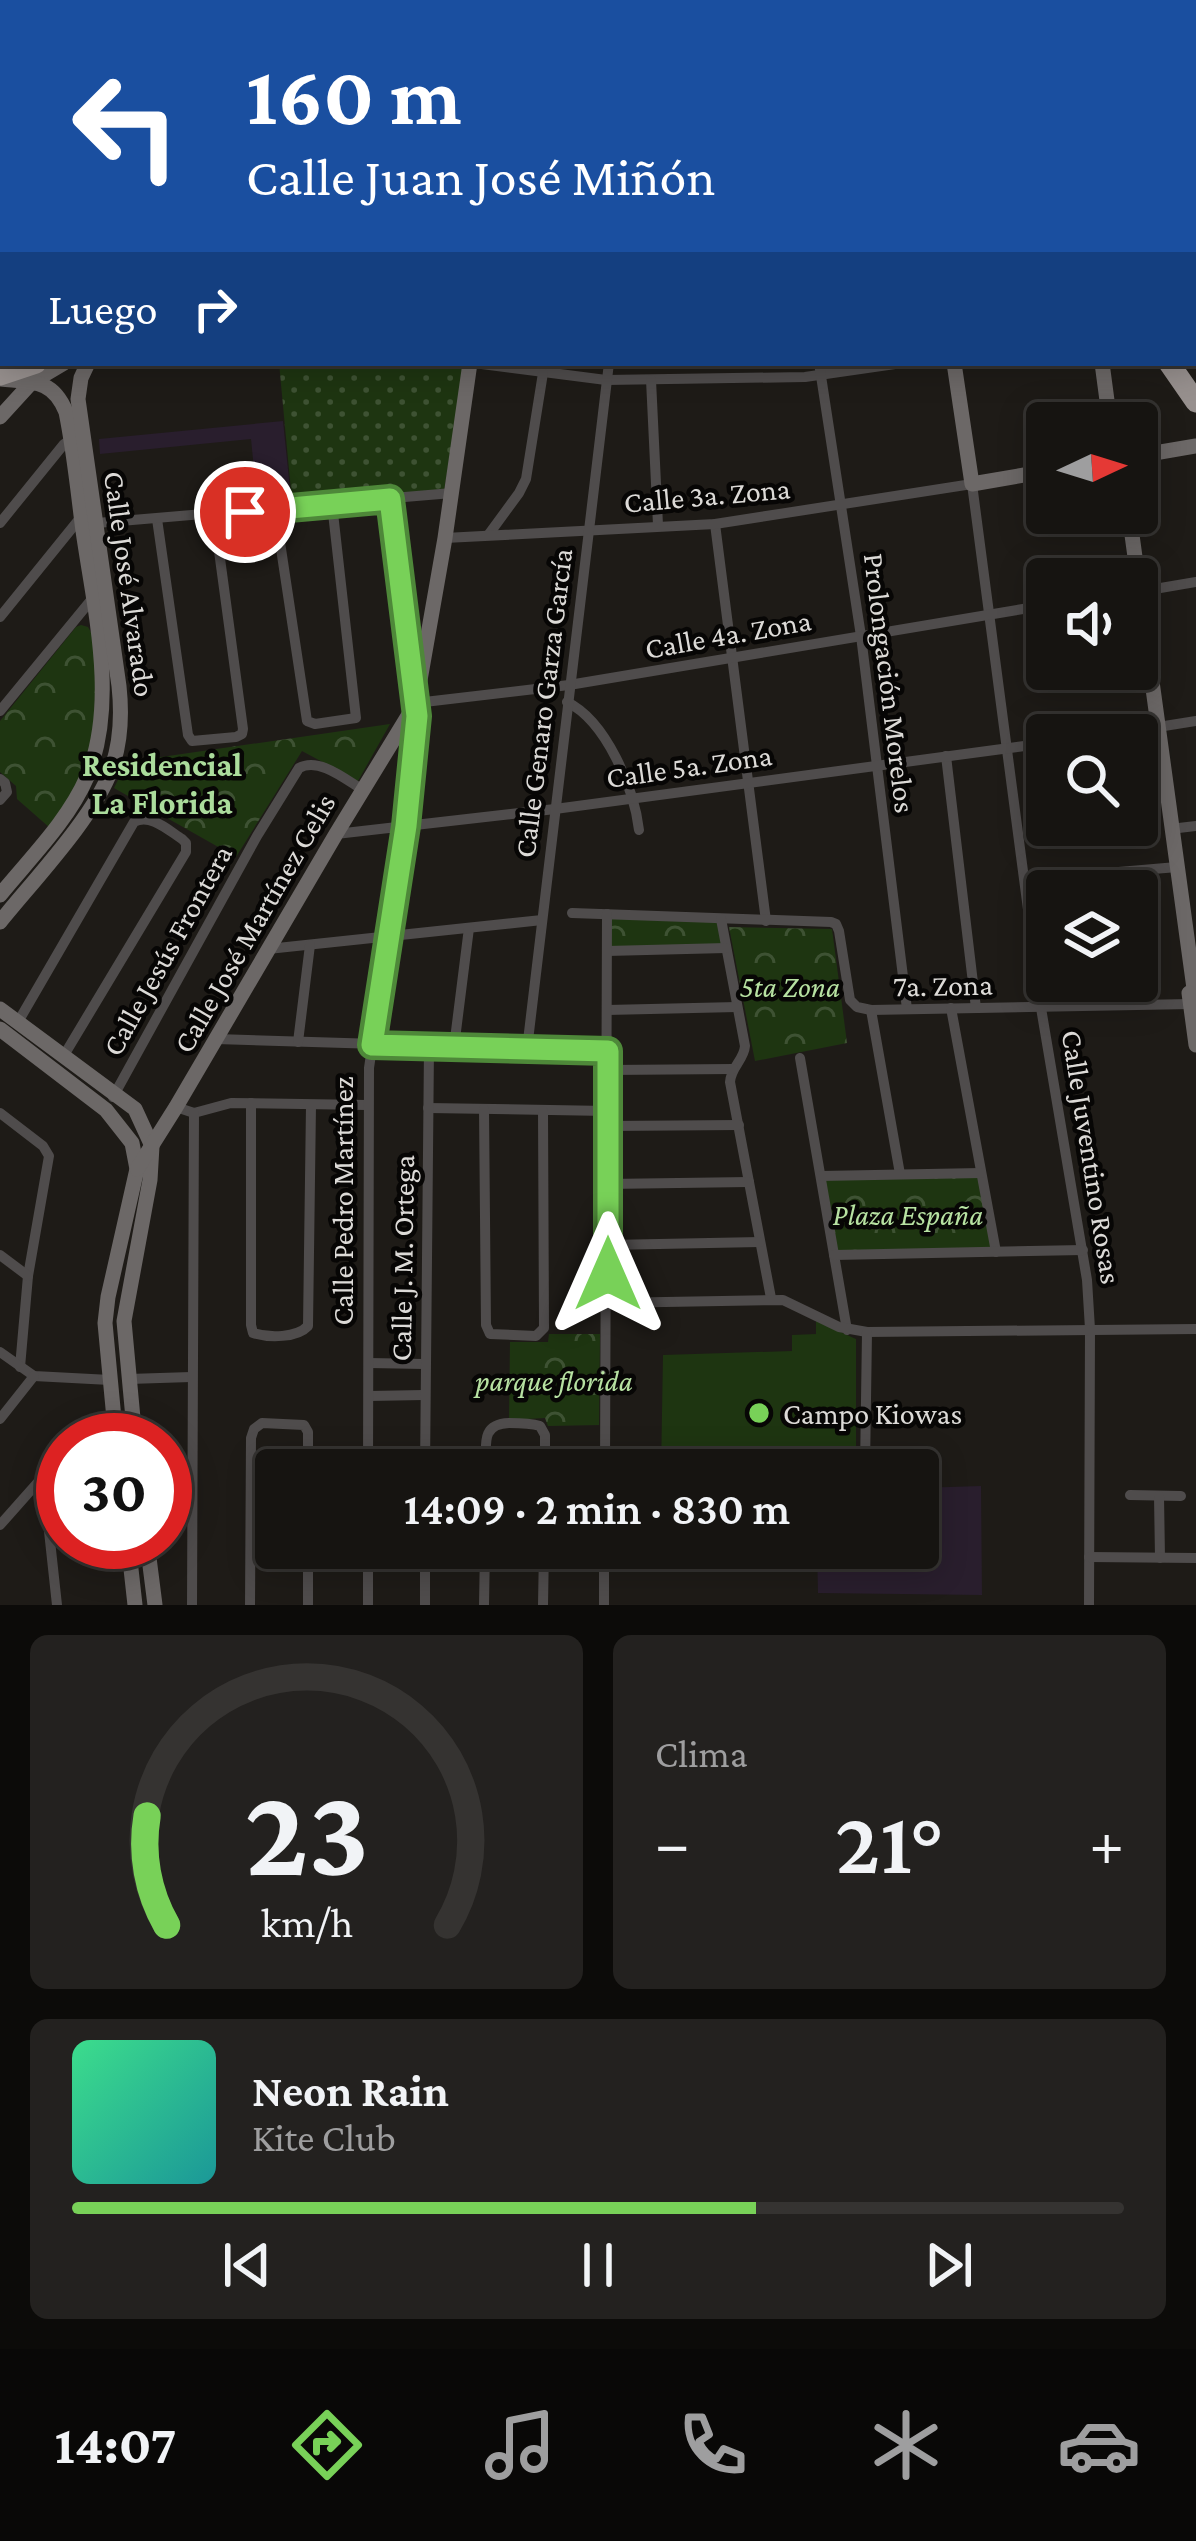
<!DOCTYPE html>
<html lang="es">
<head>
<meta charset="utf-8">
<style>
	:root { --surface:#161411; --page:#23211f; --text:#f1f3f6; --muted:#9e9e9f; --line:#353331; --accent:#78d158 }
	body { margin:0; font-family:"Crimson Pro",serif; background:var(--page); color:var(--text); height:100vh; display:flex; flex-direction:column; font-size:45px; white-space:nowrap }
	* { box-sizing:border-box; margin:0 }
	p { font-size:39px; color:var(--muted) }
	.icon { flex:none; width:66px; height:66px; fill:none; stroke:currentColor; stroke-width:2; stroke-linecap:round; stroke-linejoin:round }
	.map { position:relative; height:1605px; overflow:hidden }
	.panel { display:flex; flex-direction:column; gap:30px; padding:30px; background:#0c0b09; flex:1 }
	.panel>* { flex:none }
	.banner { position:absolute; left:0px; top:0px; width:1197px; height:366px; box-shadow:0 6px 30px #0003,0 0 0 3px var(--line); background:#1a4fa0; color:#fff; overflow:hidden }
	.needle { width:78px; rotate:86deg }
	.fabs { position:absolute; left:1026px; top:402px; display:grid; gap:24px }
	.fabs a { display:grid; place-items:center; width:132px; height:132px; border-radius:12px; background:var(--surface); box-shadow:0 6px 30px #0003,0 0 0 3px var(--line); font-size:60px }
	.speed { position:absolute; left:36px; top:1413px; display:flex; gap:24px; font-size:60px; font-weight:700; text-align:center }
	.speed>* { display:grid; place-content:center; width:156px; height:156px; border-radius:50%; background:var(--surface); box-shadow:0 6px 30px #0003,0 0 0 3px var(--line); line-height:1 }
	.speed .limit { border:18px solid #d22; background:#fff; color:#111 }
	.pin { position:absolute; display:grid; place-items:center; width:102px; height:102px; color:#fff; margin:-51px; border:6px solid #fff; border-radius:50%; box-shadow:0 3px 12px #0007 }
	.me { position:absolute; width:132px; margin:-66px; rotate:0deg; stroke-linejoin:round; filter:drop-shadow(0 0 9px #0008) }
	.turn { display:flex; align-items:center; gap:42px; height:252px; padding:0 48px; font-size:54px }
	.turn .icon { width:156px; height:156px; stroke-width:2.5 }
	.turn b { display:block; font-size:84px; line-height:102px }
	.then { display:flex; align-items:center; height:114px; padding:0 48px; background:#0003; gap:24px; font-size:45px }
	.big { font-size:90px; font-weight:600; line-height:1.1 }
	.panel .card { flex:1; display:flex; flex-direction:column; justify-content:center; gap:18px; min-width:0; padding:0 42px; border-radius:18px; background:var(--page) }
	.panel .dial { align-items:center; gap:0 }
	.dial svg { height:312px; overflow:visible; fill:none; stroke:var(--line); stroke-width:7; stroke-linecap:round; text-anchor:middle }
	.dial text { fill:var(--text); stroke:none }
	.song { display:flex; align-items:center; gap:36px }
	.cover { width:144px; height:144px; border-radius:18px; background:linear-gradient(135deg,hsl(150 70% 55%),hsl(180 70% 35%)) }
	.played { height:12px; border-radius:6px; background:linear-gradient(90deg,var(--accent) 65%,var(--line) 65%) }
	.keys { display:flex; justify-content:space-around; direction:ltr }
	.heat { display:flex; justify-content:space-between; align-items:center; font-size:66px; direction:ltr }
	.panel .tiles { flex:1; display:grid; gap:30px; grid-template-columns:1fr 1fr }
	.card:last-child { grid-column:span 2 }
	.trip { position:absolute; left:255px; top:1449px; width:684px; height:120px; border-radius:12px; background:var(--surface); box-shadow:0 6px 30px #0003,0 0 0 3px var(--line); font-weight:600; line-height:120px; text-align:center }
	.tabs { display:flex; height:192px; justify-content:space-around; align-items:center; background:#090807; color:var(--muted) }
	.tabs .icon { width:84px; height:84px }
	.tabs .active { color:var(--accent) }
	.tabs b { font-size:54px; color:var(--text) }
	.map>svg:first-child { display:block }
	.commercial { fill:#291e2d }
	.grass { fill:url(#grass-dots) }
	.park { fill:url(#park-crowns) }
	.pitch { fill:#1e3511 }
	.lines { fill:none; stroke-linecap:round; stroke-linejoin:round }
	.street { stroke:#4f4c4c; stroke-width:10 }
	.secondary { stroke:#6c6867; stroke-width:15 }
	.highway { stroke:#97908e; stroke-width:21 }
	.route-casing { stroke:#4e8839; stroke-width:30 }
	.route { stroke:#78d158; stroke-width:21 }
	.poi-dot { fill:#78d158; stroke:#070605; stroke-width:4.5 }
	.labels { text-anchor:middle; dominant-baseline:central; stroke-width:9; stroke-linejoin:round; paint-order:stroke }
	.street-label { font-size:30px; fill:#dcdad7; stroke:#070605 }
	.park-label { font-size:30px; font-style:italic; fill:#b7e2a2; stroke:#070605 }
	.poi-label { font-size:30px; fill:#dcdad7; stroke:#070605; text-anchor:start }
	.neighbourhood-label { font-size:33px; font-weight:bold; fill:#abdc9c; stroke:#070605 }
</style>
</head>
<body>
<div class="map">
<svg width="1196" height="1605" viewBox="0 0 1196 1605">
	<defs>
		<pattern id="grass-dots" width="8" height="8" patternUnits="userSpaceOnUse" patternTransform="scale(3)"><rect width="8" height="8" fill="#1e3511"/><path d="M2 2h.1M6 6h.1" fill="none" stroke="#3e5233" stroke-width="1.8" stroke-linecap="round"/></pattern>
		<pattern id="park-crowns" width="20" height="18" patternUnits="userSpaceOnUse" patternTransform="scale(3)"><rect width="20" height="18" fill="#1e3511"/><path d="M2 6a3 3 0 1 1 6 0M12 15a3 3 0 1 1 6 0" fill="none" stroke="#3e5233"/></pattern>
	</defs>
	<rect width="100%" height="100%" fill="#1e1b17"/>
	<g class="commercial">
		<polygon points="283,421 291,499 257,500 251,439 100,454 99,439"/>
		<polygon points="981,1486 982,1595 818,1593 817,1548 918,1548 918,1488"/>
	</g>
	<polygon class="grass" points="279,363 465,363 444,491 292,501"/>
	<g class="park">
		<polygon points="81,625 88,627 93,636 96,657 94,734 78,785 50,828 17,799 16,786 0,772 0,721 76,627"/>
		<polygon points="390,724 358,781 302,751 236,857 114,788 127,762"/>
		<polygon points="607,914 721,919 726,948 607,951"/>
		<polygon points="729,927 832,929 847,1043 755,1061"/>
		<polygon points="981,1173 996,1252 834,1255 821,1176"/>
		<polygon points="549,1334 600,1334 599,1425 548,1426 545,1418 509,1420 510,1342 548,1342"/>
	</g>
	<polygon class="pitch" points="816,1321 856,1339 856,1470 661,1470 663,1355 792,1351 792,1335 816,1334"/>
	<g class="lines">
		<g class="street">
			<polyline points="845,0 869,3"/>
			<polyline points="379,3 380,0"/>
			<polyline points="659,3 659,0"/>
			<polyline points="791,3 791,0"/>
			<polyline points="0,31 3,31"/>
			<polyline points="0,168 3,168"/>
			<polyline points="474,363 606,380 805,377 902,363"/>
			<polyline points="819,363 861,636 907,1009"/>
			<polyline points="651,380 658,525"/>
			<polyline points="390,499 414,684"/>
			<polyline points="275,509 307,721 315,724 356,718 332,504"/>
			<polyline points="157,519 188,735 192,741 236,737 242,734 243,729 214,514"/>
			<polyline points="0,523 64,444 74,437"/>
			<polyline points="97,523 452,493"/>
			<polyline points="715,524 766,921"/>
			<polyline points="489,534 519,493 526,479 543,373"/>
			<polyline points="445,538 715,524 972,484 1041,1008 1087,1280 1090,1329 1089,1605"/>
			<polyline points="1137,592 1196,582"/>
			<polyline points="0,617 81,517"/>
			<path d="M567 702C606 721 634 788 639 830"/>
			<polyline points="416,703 569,685 1047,605"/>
			<polyline points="0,711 92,599"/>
			<polyline points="1108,735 1196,721"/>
			<polyline points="946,756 976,1008"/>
			<polyline points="0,779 5,783 7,792 0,800"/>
			<polyline points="1170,829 1196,826"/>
			<polyline points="336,834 555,809 1047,743"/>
			<polyline points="1025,880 1177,867"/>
			<polyline points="572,913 831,922 836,924 839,931 850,1000 857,1007 871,1010 1191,1004"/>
			<path d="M721 919 745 1046C744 1060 731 1067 730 1082L771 1298"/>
			<polyline points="268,949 542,920"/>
			<polyline points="607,951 726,948"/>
			<polyline points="951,1008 996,1252"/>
			<polyline points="607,1010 737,1007"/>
			<polyline points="871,1010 900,1174"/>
			<path d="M18 1022 134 822C150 813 168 830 182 839L186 843V852L63 1057"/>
			<polyline points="216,1039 607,1051"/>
			<polyline points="298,1042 310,945"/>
			<polyline points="454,1047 469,928"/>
			<polyline points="527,1049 609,363"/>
			<polyline points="800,1058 847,1330"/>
			<polyline points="608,1070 733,1069"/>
			<path d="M113 1097 257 836 299 768C319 757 345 779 363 790"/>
			<path d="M251 1103V1325L253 1333C269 1338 297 1338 308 1326L311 1105"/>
			<polyline points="176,1107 194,1113 231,1103 367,1105"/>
			<polyline points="428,1108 607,1111"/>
			<polyline points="484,1109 486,1325 490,1334 536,1336 544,1328 543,1111"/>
			<polyline points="0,1113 43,1146 49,1156 28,1276 20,1367"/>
			<polyline points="607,1126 739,1125"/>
			<polyline points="821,1176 981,1173"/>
			<polyline points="607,1184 749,1182"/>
			<polyline points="608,1245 760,1242"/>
			<polyline points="0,1255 28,1276"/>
			<polyline points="834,1255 1083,1250"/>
			<polyline points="608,1303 783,1300 839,1327 867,1332 1196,1329"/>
			<polyline points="0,1352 34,1376 110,1380"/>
			<polyline points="369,1363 424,1364"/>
			<polyline points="129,1379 191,1377"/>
			<polyline points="369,1396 424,1395"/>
			<polyline points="0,1419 34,1376"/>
			<polyline points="77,1440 134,1431"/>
			<polyline points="865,1468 867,1332"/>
			<polyline points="368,1470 369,1068 413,767 416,703"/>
			<polyline points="425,1470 429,1047"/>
			<path d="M486 1470C487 1447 479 1424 509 1423 520 1423 530 1423 540 1426L545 1435V1470"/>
			<polyline points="605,1470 607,914"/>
			<polyline points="43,1476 57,1605"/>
			<polyline points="1130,1495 1181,1496"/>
			<polyline points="1159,1496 1160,1558"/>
			<polyline points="0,1525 63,1454"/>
			<polyline points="308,1548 308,1605"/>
			<polyline points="425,1548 425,1605"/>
			<polyline points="1089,1557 1196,1558"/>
			<polyline points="192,1605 194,1113"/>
			<polyline points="250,1605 251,1438 254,1429 262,1423 304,1425 308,1432 308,1470"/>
			<polyline points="368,1605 368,1548"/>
			<polyline points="484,1605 485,1548"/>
			<polyline points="543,1605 544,1548"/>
			<polyline points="604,1605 604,1548"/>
		</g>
		<g class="secondary">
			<polyline points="110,3 111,0"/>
			<polyline points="244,3 244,0"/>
			<polyline points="455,3 460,0"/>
			<polyline points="521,3 521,0"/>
			<polyline points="0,284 3,282"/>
			<polyline points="0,353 3,351"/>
			<polyline points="954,363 972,484 1047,471"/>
			<polyline points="1102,363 1110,423"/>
			<polyline points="0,417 32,382 64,363"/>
			<polyline points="1137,456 1196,446"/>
			<polyline points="1129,513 1196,1003"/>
			<path d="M0 895C30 858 68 821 87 777 118 702 94 608 83 531 78 492 74 451 66 412 53 379 32 382 1 379"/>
			<path d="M0 922C33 881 94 817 111 770 121 743 122 714 119 686L78 399 81 378 88 363"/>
			<polyline points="1189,993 1196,1045"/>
			<polyline points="0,1009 135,1109 152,1146 150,1180 124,1321 135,1440"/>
			<polyline points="0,1029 106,1110 132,1143 137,1169 108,1297 105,1323 116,1440"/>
			<polyline points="137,1169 176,1107 336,834 416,703 445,538 470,363"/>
			<polyline points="128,1542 135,1605"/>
			<polyline points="147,1542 155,1605"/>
		</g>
		<g class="highway">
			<polyline points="972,0 973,3"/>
			<polyline points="1008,0 1010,3"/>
			<polyline points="1194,175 1196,173"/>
			<polyline points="1194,275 1196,282"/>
			<polyline points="0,327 3,327"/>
			<polyline points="1169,363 1196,402"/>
			<polyline points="0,375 36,363"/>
		</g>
	</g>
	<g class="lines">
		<defs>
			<polyline id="route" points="245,512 390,499 417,716 406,826 372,1045 608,1051 608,1274"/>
		</defs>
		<use href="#route" class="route-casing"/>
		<use href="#route" class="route"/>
	</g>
	<circle class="poi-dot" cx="759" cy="1413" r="12"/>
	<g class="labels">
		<g class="street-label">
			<text transform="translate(707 495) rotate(-5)">Calle 3a. Zona</text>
			<text transform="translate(130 584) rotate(82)">Calle José Alvarado</text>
			<text transform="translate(728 634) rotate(-10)">Calle 4a. Zona</text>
			<text transform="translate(890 683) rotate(83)">Prolongación Morelos</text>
			<text transform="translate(543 703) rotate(-83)">Calle Genaro Garza García</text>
			<text transform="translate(689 766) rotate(-8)">Calle 5a. Zona</text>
			<text transform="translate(254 923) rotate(-60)">Calle José Martínez Celis</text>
			<text transform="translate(167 950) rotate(-61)">Calle Jesús Frontera</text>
			<text transform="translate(943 985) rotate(-1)">7a. Zona</text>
			<text transform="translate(1092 1157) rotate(81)">Calle Juventino Rosas</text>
			<text transform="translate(342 1201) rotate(-90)">Calle Pedro Martínez</text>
			<text transform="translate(402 1258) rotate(-89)">Calle J. M. Ortega</text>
		</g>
		<g class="park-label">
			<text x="790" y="986">5ta Zona</text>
			<text x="908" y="1214">Plaza España</text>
			<text x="554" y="1380">parque florida</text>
		</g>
		<g class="poi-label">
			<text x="783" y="1413">Campo Kiowas</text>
		</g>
		<g class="neighbourhood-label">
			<text x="162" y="764">Residencial<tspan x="162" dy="38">La Florida</tspan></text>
		</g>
	</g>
</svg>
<div class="fabs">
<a><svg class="needle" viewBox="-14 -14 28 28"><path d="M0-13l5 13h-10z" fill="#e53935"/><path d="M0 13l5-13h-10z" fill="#9e9e9f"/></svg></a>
<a><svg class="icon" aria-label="sound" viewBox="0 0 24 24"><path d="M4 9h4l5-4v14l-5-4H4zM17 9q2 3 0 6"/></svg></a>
<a><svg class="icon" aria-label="search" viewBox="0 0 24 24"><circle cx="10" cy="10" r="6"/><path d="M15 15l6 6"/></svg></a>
<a><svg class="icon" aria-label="layers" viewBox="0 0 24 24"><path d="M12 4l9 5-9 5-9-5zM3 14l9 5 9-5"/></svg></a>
</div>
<div class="speed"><div class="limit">30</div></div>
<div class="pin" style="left:245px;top:512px;background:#d93025"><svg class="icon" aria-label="arrive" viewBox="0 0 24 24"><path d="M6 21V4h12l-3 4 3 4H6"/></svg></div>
<svg class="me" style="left:608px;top:1274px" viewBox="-20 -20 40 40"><path d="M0-17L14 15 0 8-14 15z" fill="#78d158" stroke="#fff" stroke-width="4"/></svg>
<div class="trip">14:09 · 2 min · 830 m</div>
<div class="banner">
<div class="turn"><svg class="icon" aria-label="left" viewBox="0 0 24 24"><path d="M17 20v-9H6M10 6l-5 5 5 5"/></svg><div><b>160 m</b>Calle Juan José Miñón</div></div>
<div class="then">Luego<svg class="icon" aria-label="right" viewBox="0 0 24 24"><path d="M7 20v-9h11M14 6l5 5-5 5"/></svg></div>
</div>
</div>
<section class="panel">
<div class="tiles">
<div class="card dial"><svg viewBox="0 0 100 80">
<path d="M14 69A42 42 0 1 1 86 69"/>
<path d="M14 69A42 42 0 0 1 9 41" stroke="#78d158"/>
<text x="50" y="56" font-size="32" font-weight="700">23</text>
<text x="50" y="72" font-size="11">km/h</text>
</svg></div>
<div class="card"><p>Clima</p>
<div class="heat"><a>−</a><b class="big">21°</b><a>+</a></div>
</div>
<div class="card">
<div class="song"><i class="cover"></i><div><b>Neon Rain</b><p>Kite Club</p></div></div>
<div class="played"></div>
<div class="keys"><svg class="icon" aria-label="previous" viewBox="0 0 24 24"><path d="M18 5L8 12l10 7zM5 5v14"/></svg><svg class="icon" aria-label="pause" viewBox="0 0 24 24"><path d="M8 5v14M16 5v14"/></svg><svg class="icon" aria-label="next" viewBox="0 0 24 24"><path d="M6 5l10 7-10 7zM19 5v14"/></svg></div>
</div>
</div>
</section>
<nav class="tabs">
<b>14:07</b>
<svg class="icon active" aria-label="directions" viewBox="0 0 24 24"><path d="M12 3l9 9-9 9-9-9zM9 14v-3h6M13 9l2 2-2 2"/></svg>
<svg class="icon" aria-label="music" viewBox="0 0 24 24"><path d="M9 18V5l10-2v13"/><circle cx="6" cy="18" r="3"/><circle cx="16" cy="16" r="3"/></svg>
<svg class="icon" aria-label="phone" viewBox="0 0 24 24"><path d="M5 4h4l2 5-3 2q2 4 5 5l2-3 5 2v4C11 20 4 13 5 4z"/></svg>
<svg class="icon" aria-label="climate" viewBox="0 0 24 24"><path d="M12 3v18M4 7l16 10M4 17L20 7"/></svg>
<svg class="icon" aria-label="car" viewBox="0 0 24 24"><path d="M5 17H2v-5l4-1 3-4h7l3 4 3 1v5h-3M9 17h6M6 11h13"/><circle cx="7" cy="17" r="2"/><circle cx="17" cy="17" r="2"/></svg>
</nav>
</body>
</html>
